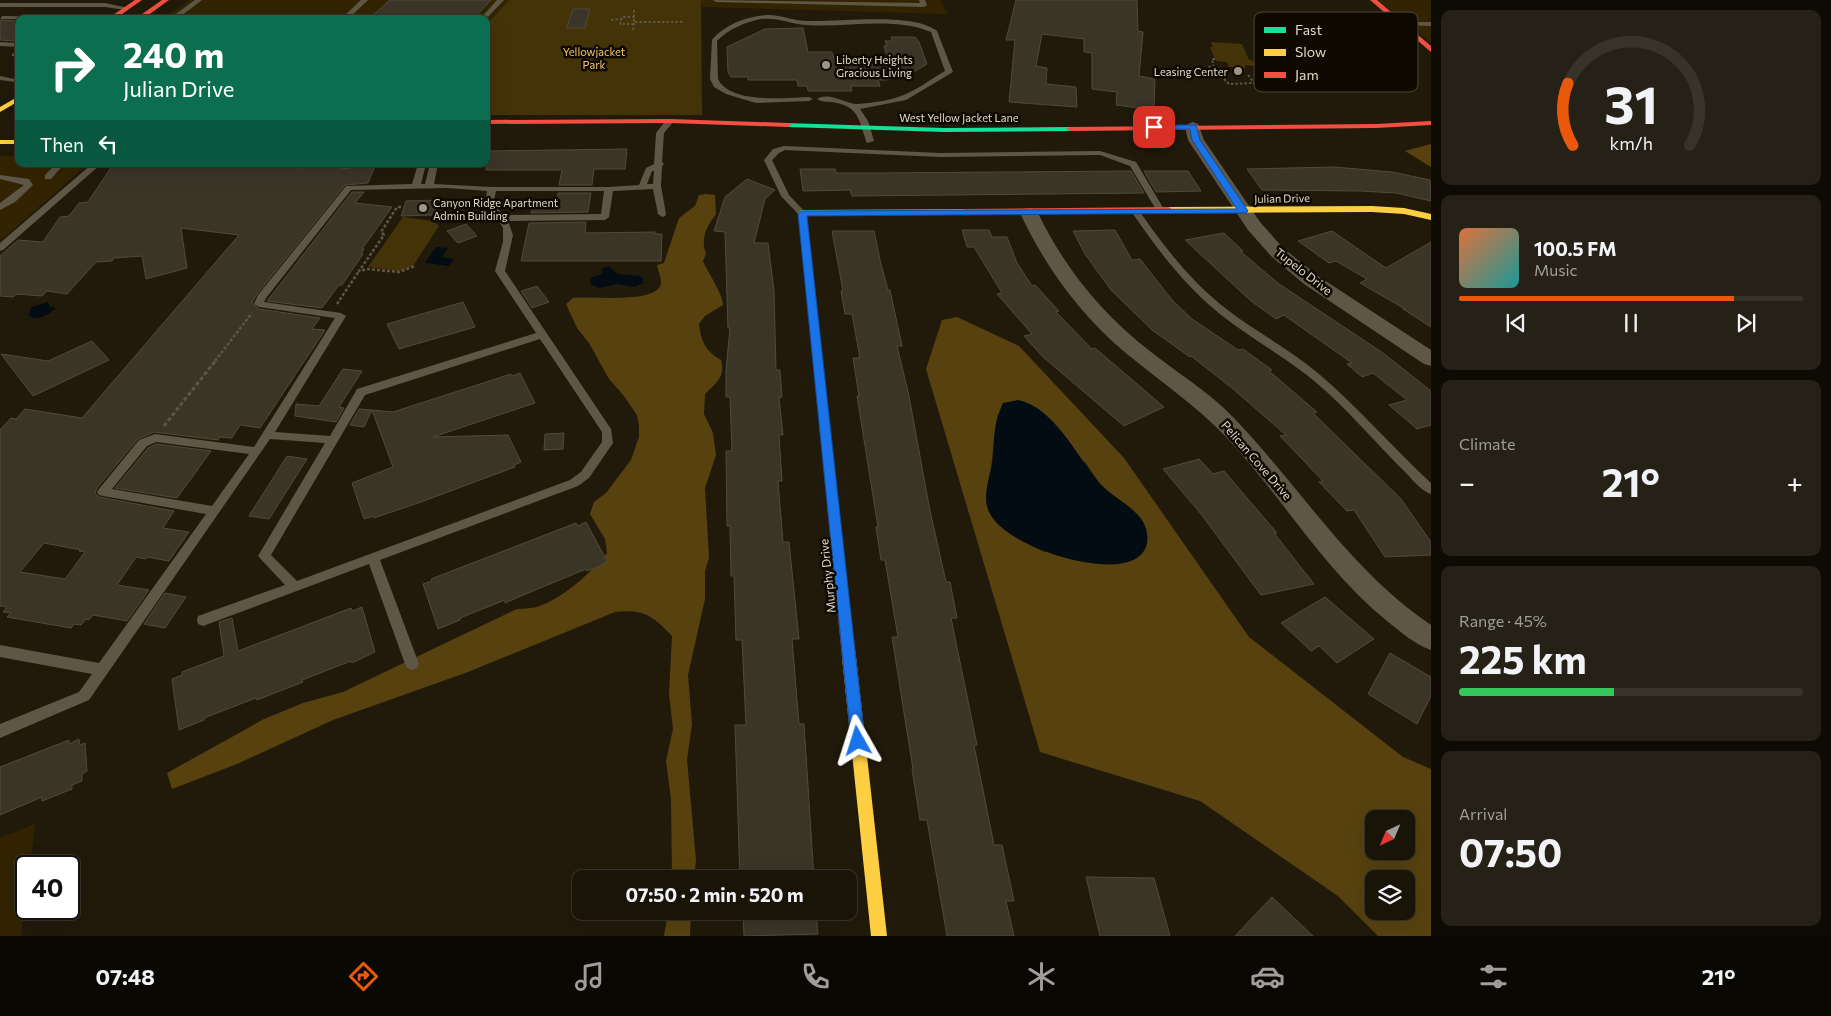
<!DOCTYPE html>
<html lang="en">
<head>
<meta charset="utf-8">
<style>
	:root { --surface:#191408; --page:#262116; --text:#f1f3f6; --muted:#9f9e9c; --line:#373329; --accent:#ea580c }
	body { margin:0; font-family:Commissioner,sans-serif; background:var(--page); color:var(--text); height:100vh; display:flex; flex-direction:column; font-size:19px; white-space:nowrap }
	* { box-sizing:border-box; margin:0 }
	p { font-size:16px; color:var(--muted) }
	.icon { flex:none; width:28px; height:28px; fill:none; stroke:currentColor; stroke-width:2; stroke-linecap:round; stroke-linejoin:round }
	.map { position:relative; flex:1; overflow:hidden }
	.details { display:flex; flex-direction:column; gap:10px; padding:10px; background:#0e0b04; width:400px }
	.details>* { flex:none }
	.hud { position:absolute; left:15px; top:15px; width:475px; height:152px; border-radius:10px; box-shadow:0 5px 20px #0002,0 0 0 1px var(--line); background:#0b6e4f; color:#fff; overflow:hidden }
	.needle { width:32px; rotate:224deg }
	.fabs { position:absolute; left:1365px; top:810px; display:grid; gap:10px }
	.fabs a { display:grid; place-items:center; width:50px; height:50px; border-radius:10px; background:var(--surface); box-shadow:0 5px 20px #0002,0 0 0 1px var(--line); font-size:25px }
	.speed { position:absolute; left:15px; top:855px; display:flex; gap:10px; font-size:25px; font-weight:700; text-align:center }
	.speed>* { display:grid; place-content:center; width:65px; height:65px; border-radius:50%; background:var(--surface); box-shadow:0 5px 20px #0002,0 0 0 1px var(--line); line-height:1 }
	.speed .limit { border:2px solid #111; border-radius:8px; background:#fff; color:#111 }
	.pin { position:absolute; display:grid; place-items:center; width:42px; height:42px; color:#fff; margin:-21px; border-radius:10px; box-shadow:0 2px 8px #0006 }
	.me { position:absolute; width:55px; margin:-28px; rotate:354deg; stroke-linejoin:round; filter:drop-shadow(0 0 4px #0008) }
	.turn { display:flex; align-items:center; gap:18px; height:105px; padding:0 25px; font-size:22px }
	.turn .icon { width:65px; height:65px; stroke-width:2.5 }
	.turn b { display:block; font-size:35px; line-height:42px }
	.then { display:flex; align-items:center; height:48px; padding:0 25px; background:#0003; gap:10px; font-size:19px }
	.big { font-size:38px; font-weight:700; line-height:1.1 }
	.details .card { flex:1; display:flex; flex-direction:column; justify-content:center; gap:8px; min-width:0; padding:0 18px; border-radius:10px; background:var(--page) }
	.details .dial { align-items:center; gap:0 }
	.dial svg { height:130px; overflow:visible; fill:none; stroke:var(--line); stroke-width:7; stroke-linecap:round; text-anchor:middle }
	.dial text { fill:var(--text); stroke:none }
	.song { display:flex; align-items:center; gap:15px }
	.cover { width:60px; height:60px; border-radius:8px; background:linear-gradient(135deg,hsl(20 70% 55%),hsl(180 70% 35%)) }
	.played { height:5px; border-radius:2px; background:linear-gradient(90deg,var(--accent) 80%,var(--line) 80%) }
	.keys { display:flex; justify-content:space-around; direction:ltr }
	.heat { display:flex; justify-content:space-between; align-items:center; font-size:28px; direction:ltr }
	.charge { height:8px; border-radius:4px; background:linear-gradient(90deg,#34c759 45%,var(--line) 0) }
	.trip { position:absolute; left:572px; top:870px; width:285px; height:50px; border-radius:10px; background:var(--surface); box-shadow:0 5px 20px #0002,0 0 0 1px var(--line); font-weight:700; line-height:50px; text-align:center }
	.dock { display:flex; height:80px; justify-content:space-around; align-items:center; background:#0a0803; color:var(--muted) }
	.dock .icon { width:35px; height:35px }
	.dock .on { color:var(--accent) }
	.dock b { font-size:22px; color:var(--text) }
	main { display:flex; flex:1; min-height:0 }
	.map>svg:first-child { display:block }
	.built { fill:#332401 }
	.green { fill:#453308 }
	.forest { fill:#57420f; fill-rule:evenodd }
	.water { fill:#030b13 }
	.building { fill:#3b3528; stroke:#504a3d; fill-rule:evenodd }
	.lines { fill:none; stroke-linecap:round; stroke-linejoin:round }
	.path-far2 { stroke:#5c5648; stroke-width:2; stroke-dasharray:2.5 2; stroke-linecap:butt }
	.path-far1 { stroke:#5c5648; stroke-width:2.5; stroke-dasharray:3 2; stroke-linecap:butt }
	.path { stroke:#5c5648; stroke-width:3; stroke-dasharray:4 2.5; stroke-linecap:butt }
	.lane { fill:#5f5746; fill-rule:evenodd }
	.street { fill:#5f5746; fill-rule:evenodd }
	.fast { fill:#16e098; fill-rule:evenodd }
	.slow { fill:#ffcf43; fill-rule:evenodd }
	.jam { fill:#f24e42; fill-rule:evenodd }
	.route { fill:#1a73e8; stroke:#114b97 }
	.poi-dot { fill:#9d9685; stroke:#0e0901; stroke-width:2 }
	.labels { text-anchor:middle; dominant-baseline:central; stroke-width:5; stroke-linejoin:round; paint-order:stroke }
	.far-park-label { font-size:11px; fill:#f6c866; stroke:#0e0901 }
	.far-poi-label { font-size:11px; fill:#e0d8c7; stroke:#0e0901; text-anchor:start }
	.far-street-label { font-size:11px; fill:#e0d8c7; stroke:#0e0901 }
	.street-label { font-size:12px; fill:#e0d8c7; stroke:#0e0901 }
	.key { fill:#0e0901; stroke:#4d473c; stroke-width:1 }
	.key-label { font-size:14px; fill:#e0d8c7 }
</style>
</head>
<body>
<main>
<div class="map">
<svg width="1431" height="936" viewBox="0 0 1431 936">
	<rect width="100%" height="100%" fill="#211a0b"/>
	<g class="built">
		<polygon points="190,0 509,0 486,25 486,19 162,19"/>
		<polygon points="701,0 941,0 947,14 702,7"/>
		<polygon points="1378,0 1431,0 1431,43"/>
		<polygon points="0,156 19,156 19,164 88,164 0,241"/>
		<polygon points="35,824 30,866 26,866 26,893 21,936 0,936 0,838"/>
	</g>
	<g class="green">
		<polygon points="509,0 701,0 702,115 486,115 486,25"/>
		<polygon points="1211,42 1242,44 1249,60 1252,60 1255,66 1245,65 1246,68 1229,67 1227,62 1216,61 1210,47 1213,47"/>
		<polygon points="403,217 433,221 439,226 413,266 399,271 368,267"/>
	</g>
	<g class="forest">
		<polygon points="1431,144 1431,167 1405,151"/>
		<path d="M706 194 715 195 716 214C707 226 700 238 706 254L703 261C708 273 723 294 723 305L705 316 699 324C701 341 705 351 721 360 726 377 716 383 705 394L704 414 713 433 716 455 705 488 709 558 705 571V599L688 675 692 724 687 760 696 860 694 879H672L671 799 666 761 673 729 669 694 672 636C653 616 644 609 615 612L468 672 333 720 237 764 172 789 167 773 264 719 303 703 343 692 517 609C524 609 531 608 537 607 562 599 591 573 607 553L605 539 590 514 594 502 606 493 631 460 639 437V426L637 415 624 396 609 379 589 343 577 328 566 304 573 298C591 296 647 303 659 288 664 281 658 272 657 265L664 263 679 218 695 206 699 195Z"/>
		<path d="M957 317 1019 346 1124 458 1249 637 1403 757 1431 769V936H1378L1338 896 1200 801 1040 752 926 369 942 320ZM998 414 1085 462 1100 484 1110 494 1045 552C1023 542 985 526 986 498 986 485 991 472 992 460 994 444 994 429 998 414ZM1374 819H1406V851H1374ZM1374 879H1406V911H1374Z"/>
		<polygon points="668,911 691,911 690,936 664,936"/>
	</g>
	<g class="water">
		<polygon points="436,247 448,248 442,257 454,259 449,266 425,263"/>
		<polygon points="608,266 618,274 640,276 643,278 643,283 635,287 617,284 599,288 590,284 591,278 602,274 602,269"/>
		<path d="M48 302 50 307 56 308C48 315 38 322 28 315L32 307Z"/>
		<path d="M1018 400C1053 407 1076 454 1096 479 1110 498 1144 509 1147 533 1156 595 1006 553 989 511 982 495 991 475 993 459 994 439 994 422 1003 403Z"/>
	</g>
	<g class="building">
		<polygon points="390,0 491,0 473,19 369,19"/>
		<polygon points="1016,0 1137,0 1138,31 1143,32 1139,76 1155,79 1154,110 1116,105 1117,92 1092,89 1092,53 1084,52 1084,39 1042,34 1036,66 1047,68 1046,84 1076,87 1077,107 1009,102 1015,40 1006,40"/>
		<polygon points="573,9 590,9 585,28 567,28"/>
		<polygon points="0,20 19,21 19,38 15,41 0,40"/>
		<polygon points="803,28 808,52 832,52 834,58 888,59 884,46 887,46 885,41 892,41 891,37 915,37 919,42 927,64 910,74 886,80 878,80 880,86 851,86 852,91 808,91 807,86 798,86 797,80 748,80 748,77 731,77 728,72 727,47 765,29"/>
		<polygon points="627,149 625,169 594,169 592,185 559,185 562,170 486,170 486,151"/>
		<path d="M277 164 276 166 304 168 308 164 350 169 352 164H376L368 183 345 185 257 294 252 303 259 309 320 318 312 329 325 330 260 428 240 425 232 438 220 437 218 440 154 432 138 439 97 488 95 493 99 497 174 511 163 528 189 532 169 561 147 557 146 559 136 557 117 585 149 590 127 621 93 615 89 620 86 619 81 625 74 624 71 628 7 617 11 613 3 612 7 607 0 606V430L11 418 16 419 25 409 82 418 239 235 181 228 187 268 146 279 142 256 114 258 112 261 96 262 67 294 47 291 42 296 17 294 13 297 0 296V256L18 240 43 242 60 217 69 216 79 203 88 202 112 166 118 165ZM44 543 81 550 79 551 85 552 65 579 20 572Z"/>
		<polygon points="1334,167 1392,172 1430,180 1431,201 1396,193 1359,191 1262,190 1247,169"/>
		<polygon points="800,169 835,169 836,173 876,173 1131,171 1144,193 852,196 850,190 803,191"/>
		<polygon points="1144,171 1188,171 1201,191 1156,192"/>
		<polygon points="747,179 775,190 765,199 754,243 768,243 774,291 776,370 780,370 782,397 779,397 783,435 779,435 782,481 778,481 783,542 789,542 799,639 792,639 799,724 804,724 814,879 740,879 735,725 746,725 742,640 736,640 734,576 731,576 730,526 727,526 726,451 732,451 730,397 726,397 726,370 730,328 728,328 725,232 714,231 725,197"/>
		<polygon points="352,192 364,192 355,203 392,207 362,249 364,249 361,254 363,254 342,285 339,285 322,308 267,301"/>
		<polygon points="558,193 591,193 588,212 531,213 533,202 556,202"/>
		<polygon points="439,200 434,215 401,216 406,201"/>
		<polygon points="586,222 585,233 655,232 654,234 662,234 661,261 521,261 529,223"/>
		<polygon points="466,224 477,236 458,243 447,231"/>
		<polygon points="962,230 989,230 992,237 1007,237 1017,263 1032,286 1035,285 1059,311 1056,312 1092,349 1095,348 1164,407 1124,426 1043,357 1024,336 1032,334 997,294 1002,293 974,247 967,247"/>
		<polygon points="1115,230 1132,260 1140,259 1172,300 1192,319 1238,350 1243,349 1272,370 1269,371 1317,412 1313,413 1401,499 1431,542 1431,555 1385,557 1354,510 1347,511 1319,482 1323,481 1280,436 1286,435 1232,388 1191,356 1190,357 1152,330 1111,290 1085,254 1073,231"/>
		<polygon points="832,231 874,231 881,264 888,290 890,290 902,346 897,346 909,396 930,511 946,582 950,582 957,618 951,618 977,745 974,745 994,845 1002,845 1014,901 1006,901 1014,936 947,936 927,820 920,820 912,769 913,769 892,637 898,637 885,560 881,560 876,527 878,527 857,396 859,396 853,358 860,358 852,314 845,314 841,291 843,291"/>
		<polygon points="1332,231 1386,268 1431,242 1431,327 1403,309 1405,309 1360,283 1367,279 1336,261 1329,263 1298,241"/>
		<polygon points="1224,233 1243,251 1240,251 1279,284 1383,353 1431,391 1431,425 1417,429 1389,405 1407,400 1373,373 1362,377 1347,364 1352,363 1284,315 1276,319 1251,301 1185,240"/>
		<polygon points="537,286 549,302 532,308 521,291"/>
		<polygon points="463,302 475,327 399,349 387,324"/>
		<polygon points="92,341 109,360 33,396 1,354 48,361"/>
		<polygon points="343,369 362,371 339,407 344,408 336,422 295,416 296,404 319,406"/>
		<polygon points="520,373 535,403 433,437 508,435 521,462 514,465 515,467 421,502 374,518 373,516 364,519 352,483 393,467 372,410 393,412 511,374 512,376"/>
		<polygon points="359,409 372,410 364,427 350,425"/>
		<polygon points="564,433 563,449 544,450 545,434"/>
		<polygon points="156,444 211,451 177,498 115,488 148,448"/>
		<polygon points="287,456 307,459 269,519 249,516"/>
		<polygon points="1199,459 1213,474 1224,471 1277,533 1274,533 1314,584 1261,595 1201,514 1163,469"/>
		<polygon points="586,522 607,561 602,565 587,571 586,569 521,596 505,603 505,600 460,618 460,620 438,629 423,584 432,581 431,579 576,523 578,526"/>
		<polygon points="165,593 186,597 165,628 144,624"/>
		<polygon points="1325,597 1374,639 1337,663 1319,646 1311,651 1281,623"/>
		<polygon points="362,607 375,652 352,663 351,661 302,680 303,682 257,700 256,698 204,718 204,720 179,730 172,679 182,675 182,672 224,656 219,622 232,618 238,651 351,608 352,611"/>
		<polygon points="1390,653 1431,677 1431,696 1417,724 1368,694"/>
		<polygon points="79,739 80,745 85,743 87,771 82,774 82,781 72,785 72,789 42,801 42,797 0,815 0,767 69,740 69,744"/>
		<polygon points="1086,877 1154,878 1170,936 1100,936"/>
		<polygon points="1272,897 1313,936 1235,936"/>
		<polygon points="743,911 816,911 818,934 744,936"/>
	</g>
	<g class="lines">
		<g class="path-far2">
			<polyline points="634,10 634,22"/>
			<polyline points="611,20 622,19"/>
			<polyline points="634,24 620,24 622,17 635,17"/>
			<polyline points="633,30 634,22 684,22"/>
			<polyline points="1215,59 1212,59 1214,66 1209,67 1211,73 1224,79 1229,84 1254,83"/>
			<polyline points="1248,75 1260,91"/>
		</g>
		<g class="path-far1">
			<polyline points="401,207 397,207 381,232 384,235 359,271 367,269 399,272 415,266"/>
			<polyline points="337,304 359,271"/>
			<polyline points="215,361 252,313"/>
		</g>
		<polyline class="path" points="164,426 216,360"/>
		<g class="lane">
			<polygon points="195,0 202,0 177,19 169,19"/>
			<polygon points="361,0 368,0 348,19 341,19"/>
			<polygon points="497,0 504,0 486,19 480,19"/>
			<polygon points="713,0 920,3 919,0 925,0 927,5 924,7 716,2"/>
			<polygon points="0,3 105,3 129,8 126,10 105,7 0,7"/>
			<path d="M770 15C783 16 795 21 808 21 840 22 913 12 937 31L953 72 906 100 860 109 868 121 874 141 867 143C860 125 860 107 837 103 830 101 823 103 817 99 830 91 847 105 858 104 871 103 888 101 901 96 916 91 931 79 945 71L931 32C893 16 847 28 806 25 791 24 777 17 761 19 746 22 728 29 717 41L718 79C730 104 786 98 809 97L813 99 809 101 756 103 726 94 714 87 710 79 712 40C725 24 750 15 770 15Z"/>
			<polygon points="3,16 62,17 65,19 1,19 1,17"/>
			<polygon points="1401,22 1431,22 1431,26 1399,25 1398,24"/>
			<polygon points="0,42 19,43 19,47 0,46"/>
			<polygon points="14,53 19,53 19,57 12,56 12,54"/>
			<polygon points="0,76 19,80 15,82 0,80"/>
			<path d="M667 119 674 121 664 133 662 162 664 164 662 166 661 186 666 214 665 216 662 217 658 214 653 189 613 191 609 217 605 220 508 221 513 235 505 271 611 429 613 443 589 478 578 486 380 560 419 664 417 668 412 670 407 668 405 664 369 564 203 626 198 624 197 620 198 616 285 585 258 556 325 443 270 439 89 700 0 738V724L79 692 92 674 0 657V645L99 663 206 514 103 496 99 495 97 492 99 489 139 440 155 434 254 447 335 318 259 307 254 304 258 295 346 186 412 184 418 164H426L421 184H425L430 164H438L434 184 492 187H609L639 185 646 168 654 164 656 133ZM652 171H654L653 184H647ZM448 188 487 191 485 205 495 215 503 228V242L495 271 536 333 357 389 330 436 275 432 346 316 341 313 264 302 266 298 351 190ZM496 191H604L601 214 504 215 493 204ZM540 339 602 432V442L581 472 570 480 297 581 271 555 365 395ZM156 442 249 454 212 506 112 489 147 446Z"/>
			<polygon points="784,146 940,153 1100,151 1136,162 1165,211 1161,214 1158,213 1130,166 1100,155 940,157 785,150 779,153 772,160 789,195 806,213 802,216 799,215 781,196 764,160 773,149"/>
			<polygon points="56,164 64,164 51,179 45,179 45,175"/>
			<polygon points="92,164 101,164 3,250 0,251 0,243"/>
			<polygon points="0,175 29,179 33,185 15,202 0,210 0,203 24,185 0,179"/>
			<path d="M1135 208 1138 209C1164 247 1192 283 1229 311 1258 333 1291 350 1319 374 1359 408 1393 448 1431 483V494C1421 491 1412 479 1405 472 1379 446 1355 418 1328 393 1295 362 1255 342 1220 314 1184 285 1157 249 1131 211Z"/>
		</g>
		<g class="street">
			<polygon points="1193,122 1198,124 1204,140 1260,222 1283,248 1318,276 1431,350 1431,366 1424,364 1304,284 1271,256 1248,230 1188,140 1185,127 1188,124"/>
			<path d="M1029 208 1035 209 1038 213C1065 269 1102 314 1151 352 1179 374 1209 392 1234 418 1300 487 1350 570 1431 625V650C1414 644 1401 632 1387 621 1323 569 1283 498 1228 439 1197 406 1161 382 1127 354 1080 315 1046 268 1020 213L1023 209Z"/>
		</g>
		<g class="fast">
			<polygon points="785,123 944,128 1070,127 1074,129 1070,131 944,132 788,127 784,125"/>
			<polygon points="964,209 968,212 967,214 807,216 831,442 826,446 822,445 798,213 802,210"/>
		</g>
		<g class="slow">
			<polygon points="19,96 19,101 0,112 0,107"/>
			<rect x="0" y="140" width="19" height="4"/>
			<polygon points="1372,206 1404,208 1431,214 1431,220 1404,214 1372,212 1168,213 1164,210 1168,207"/>
			<polygon points="849,651 854,653 856,657 887,936 871,936 842,657 844,653"/>
		</g>
		<g class="jam">
			<polygon points="135,0 142,0 115,19 107,19"/>
			<polygon points="162,0 169,0 143,19 135,19"/>
			<polygon points="1370,0 1377,0 1431,46 1431,52"/>
			<polygon points="670,119 788,123 792,125 788,127 670,123 486,124 486,120"/>
			<polygon points="1431,121 1431,125 1376,128 1070,131 1066,129 1070,127 1376,124"/>
			<polygon points="1168,207 1171,208 1171,212 964,215 960,212 964,209"/>
			<polygon points="826,438 831,442 856,657 854,661 849,663 844,661 842,657 821,442"/>
		</g>
	</g>
	<polygon class="route" points="1196,125 1200,140 1248,211 1246,213 807,216 865,741 863,746 858,748 853,746 851,741 798,214 802,211 1237,209 1192,140 1190,129 1154,130 1150,127 1154,125"/>
	<g class="poi-dot">
		<circle cx="826" cy="65" r="5"/>
		<circle cx="1238" cy="71" r="5"/>
		<circle cx="423" cy="208" r="5"/>
	</g>
	<g class="labels">
		<g class="far-park-label">
			<text x="594" y="51">Yellowjacket<tspan x="594" dy="13">Park</tspan></text>
		</g>
		<g class="far-poi-label">
			<text x="836" y="59">Liberty Heights<tspan x="836" dy="13">Gracious Living</tspan></text>
			<text x="1228" y="71" text-anchor="end">Leasing Center</text>
			<text x="433" y="202">Canyon Ridge Apartment<tspan x="433" dy="13">Admin Building</tspan></text>
		</g>
		<g class="far-street-label">
			<text x="959" y="117">West Yellow Jacket Lane</text>
			<text transform="translate(1282 198) rotate(-1)">Julian Drive</text>
		</g>
		<g class="street-label">
			<text transform="translate(1304 271) rotate(38)">Tupelo Drive</text>
			<text transform="translate(1257 460) rotate(49)">Pelican Cove Drive</text>
			<text transform="translate(827 576) rotate(-96)">Murphy Drive</text>
		</g>
	</g>
	<rect x="1254" y="12" width="164" height="80" rx="8" class="key"/>
	<rect x="1264" y="27" width="22" height="6" fill="#16e098"/>
	<rect x="1264" y="49" width="22" height="7" fill="#ffcf43"/>
	<rect x="1264" y="72" width="22" height="6" fill="#f24e42"/>
	<g class="key-label">
		<text x="1295" y="35">Fast</text>
		<text x="1295" y="57">Slow</text>
		<text x="1295" y="80">Jam</text>
	</g>
</svg>
<div class="fabs">
<a><svg class="needle" viewBox="-14 -14 28 28"><path d="M0-13l5 13h-10z" fill="#e53935"/><path d="M0 13l5-13h-10z" fill="#9f9e9c"/></svg></a>
<a><svg class="icon" aria-label="layers" viewBox="0 0 24 24"><path d="M12 4l9 5-9 5-9-5zM3 14l9 5 9-5"/></svg></a>
</div>
<div class="speed"><div class="limit">40</div></div>
<div class="pin" style="left:1154px;top:127px;background:#d93025"><svg class="icon" aria-label="arrive" viewBox="0 0 24 24"><path d="M6 21V4h12l-3 4 3 4H6"/></svg></div>
<svg class="me" style="left:858px;top:741px" viewBox="-20 -20 40 40"><path d="M0-17L14 15 0 8-14 15z" fill="#1a73e8" stroke="#fff" stroke-width="4"/></svg>
<div class="trip">07:50 · 2 min · 520 m</div>
<div class="hud">
<div class="turn"><svg class="icon" aria-label="right" viewBox="0 0 24 24"><path d="M7 20v-9h11M14 6l5 5-5 5"/></svg><div><b>240 m</b>Julian Drive</div></div>
<div class="then">Then<svg class="icon" aria-label="left" viewBox="0 0 24 24"><path d="M17 20v-9H6M10 6l-5 5 5 5"/></svg></div>
</div>
</div>
<section class="details">
<div class="card dial"><svg viewBox="0 0 100 80">
<path d="M14 69A42 42 0 1 1 86 69"/>
<path d="M14 69A42 42 0 0 1 11 31" stroke="#ea580c"/>
<text x="50" y="56" font-size="32" font-weight="700">31</text>
<text x="50" y="72" font-size="11">km/h</text>
</svg></div>
<div class="card">
<div class="song"><i class="cover"></i><div><b>100.5 FM</b><p>Music</p></div></div>
<div class="played"></div>
<div class="keys"><svg class="icon" aria-label="previous" viewBox="0 0 24 24"><path d="M18 5L8 12l10 7zM5 5v14"/></svg><svg class="icon" aria-label="pause" viewBox="0 0 24 24"><path d="M8 5v14M16 5v14"/></svg><svg class="icon" aria-label="next" viewBox="0 0 24 24"><path d="M6 5l10 7-10 7zM19 5v14"/></svg></div>
</div>
<div class="card"><p>Climate</p>
<div class="heat"><a>−</a><b class="big">21°</b><a>+</a></div>
</div>
<div class="card"><p>Range · 45%</p><b class="big">225 km</b><div class="charge"></div></div>
<div class="card"><p>Arrival</p><b class="big">07:50</b></div>
</section>
</main>
<nav class="dock">
<b>07:48</b>
<svg class="icon on" aria-label="directions" viewBox="0 0 24 24"><path d="M12 3l9 9-9 9-9-9zM9 14v-3h6M13 9l2 2-2 2"/></svg>
<svg class="icon" aria-label="music" viewBox="0 0 24 24"><path d="M9 18V5l10-2v13"/><circle cx="6" cy="18" r="3"/><circle cx="16" cy="16" r="3"/></svg>
<svg class="icon" aria-label="phone" viewBox="0 0 24 24"><path d="M5 4h4l2 5-3 2q2 4 5 5l2-3 5 2v4C11 20 4 13 5 4z"/></svg>
<svg class="icon" aria-label="climate" viewBox="0 0 24 24"><path d="M12 3v18M4 7l16 10M4 17L20 7"/></svg>
<svg class="icon" aria-label="car" viewBox="0 0 24 24"><path d="M5 17H2v-5l4-1 3-4h7l3 4 3 1v5h-3M9 17h6M6 11h13"/><circle cx="7" cy="17" r="2"/><circle cx="17" cy="17" r="2"/></svg>
<svg class="icon" aria-label="filters" viewBox="0 0 24 24"><path d="M4 7h16M4 17h16"/><circle cx="9" cy="7" r="2"/><circle cx="15" cy="17" r="2"/></svg>
<b>21°</b>
</nav>
</body>
</html>
